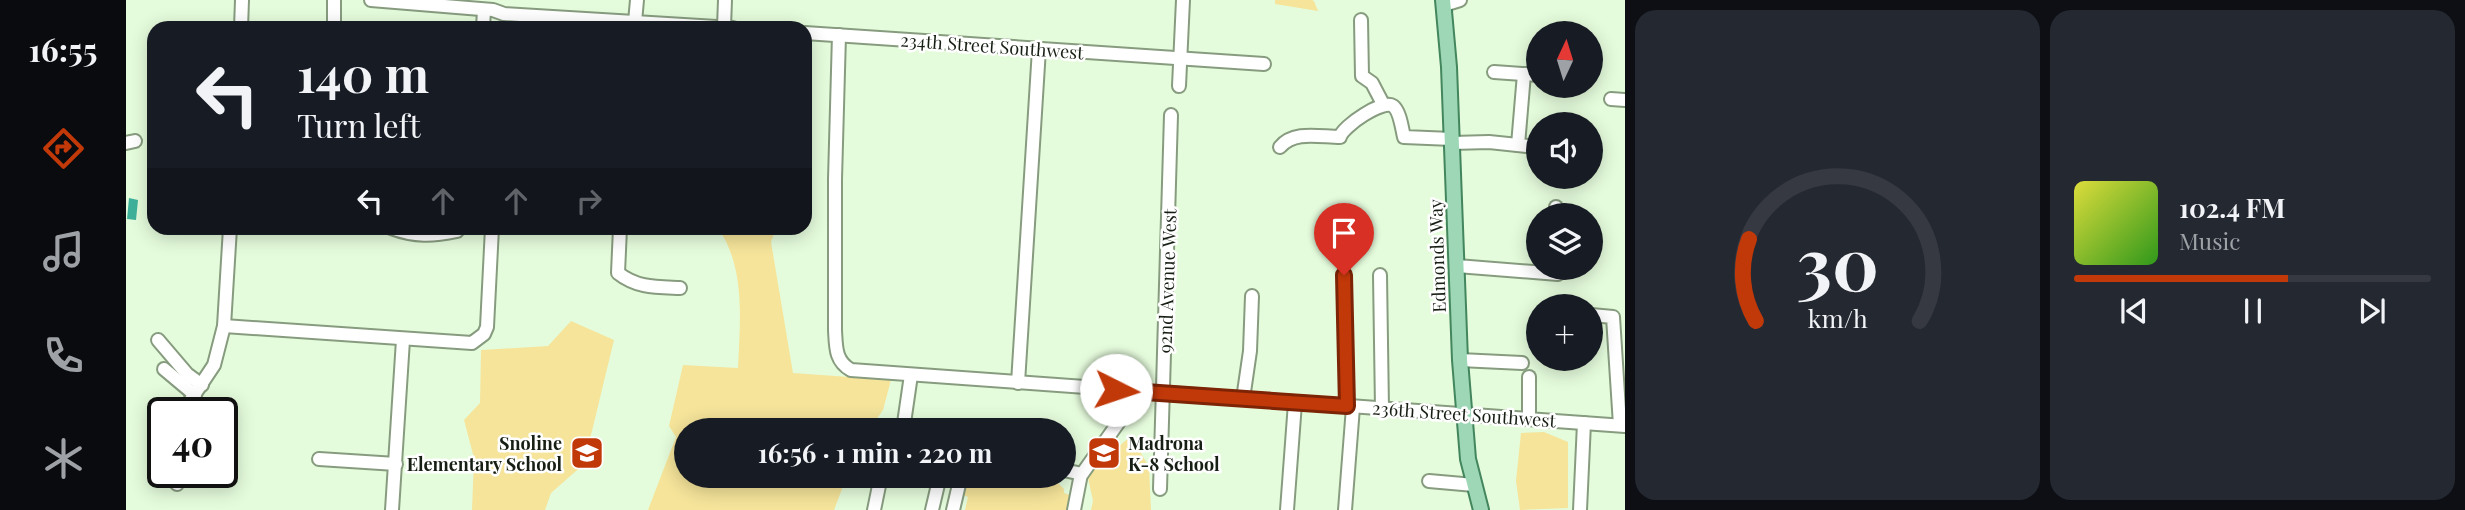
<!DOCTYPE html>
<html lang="en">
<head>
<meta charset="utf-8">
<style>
	:root { --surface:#171b24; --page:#242831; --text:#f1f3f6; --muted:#9ea1a6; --line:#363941; --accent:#c13809 }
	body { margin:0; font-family:"Playfair Display",serif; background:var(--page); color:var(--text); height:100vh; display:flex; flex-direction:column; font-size:26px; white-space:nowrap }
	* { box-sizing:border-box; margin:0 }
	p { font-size:23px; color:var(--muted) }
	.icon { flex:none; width:38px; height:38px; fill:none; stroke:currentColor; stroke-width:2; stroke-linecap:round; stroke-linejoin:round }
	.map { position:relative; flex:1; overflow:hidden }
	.drawer { display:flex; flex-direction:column; gap:10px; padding:10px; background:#0d0f14; width:840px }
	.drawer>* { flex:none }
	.hud { position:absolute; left:21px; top:21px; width:665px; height:214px; border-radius:21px; box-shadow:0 4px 18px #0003; background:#171b24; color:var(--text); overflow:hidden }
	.needle { width:46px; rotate:4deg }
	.controls { position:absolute; left:1400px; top:21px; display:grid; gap:14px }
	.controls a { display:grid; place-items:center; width:77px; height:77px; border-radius:50%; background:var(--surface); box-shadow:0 4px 18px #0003; font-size:35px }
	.speed { position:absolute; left:21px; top:397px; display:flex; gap:14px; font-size:35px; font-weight:700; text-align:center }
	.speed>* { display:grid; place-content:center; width:91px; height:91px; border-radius:50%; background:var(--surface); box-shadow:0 4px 18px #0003; line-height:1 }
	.speed .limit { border:4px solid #111; border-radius:10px; background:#fff; color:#111 }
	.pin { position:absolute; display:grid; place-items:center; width:60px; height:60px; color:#fff; margin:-72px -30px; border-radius:50% 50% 50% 0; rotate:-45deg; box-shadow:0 0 7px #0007 }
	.pin .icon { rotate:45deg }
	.me { position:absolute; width:77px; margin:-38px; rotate:94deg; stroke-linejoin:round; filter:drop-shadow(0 0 5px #0008) }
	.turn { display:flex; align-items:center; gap:24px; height:147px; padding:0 35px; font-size:32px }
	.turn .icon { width:91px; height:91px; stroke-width:2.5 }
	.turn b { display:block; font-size:49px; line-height:60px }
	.lanes { display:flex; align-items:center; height:66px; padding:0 35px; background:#0003; justify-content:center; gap:35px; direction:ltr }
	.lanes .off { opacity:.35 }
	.drawer .tile { flex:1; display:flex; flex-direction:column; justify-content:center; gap:10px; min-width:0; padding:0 24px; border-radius:21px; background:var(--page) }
	.drawer .dial { align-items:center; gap:0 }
	.dial svg { height:182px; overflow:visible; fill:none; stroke:var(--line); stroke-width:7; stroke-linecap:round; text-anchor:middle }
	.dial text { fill:var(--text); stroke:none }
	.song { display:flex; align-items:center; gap:21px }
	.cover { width:84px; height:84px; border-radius:10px; background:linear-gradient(135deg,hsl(60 70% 55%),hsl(110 70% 35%)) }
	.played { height:7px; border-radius:4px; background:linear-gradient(90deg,var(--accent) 60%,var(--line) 60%) }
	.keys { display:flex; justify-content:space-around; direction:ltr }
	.drawer .tiles { flex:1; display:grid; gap:10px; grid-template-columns:repeat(2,1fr) }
	.trip { position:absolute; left:548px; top:418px; width:402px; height:70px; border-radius:35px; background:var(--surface); box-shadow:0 4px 18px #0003; font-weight:700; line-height:70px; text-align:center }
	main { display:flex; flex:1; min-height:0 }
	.tab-bar { display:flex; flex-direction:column; width:126px; justify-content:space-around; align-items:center; background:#090b0e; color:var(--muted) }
	.tab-bar .icon { width:49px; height:49px }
	.tab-bar .current { color:var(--accent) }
	.tab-bar b { font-size:32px; color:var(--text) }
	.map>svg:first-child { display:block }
	.green { fill:#f5e49a }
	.water { fill:#3eb19a }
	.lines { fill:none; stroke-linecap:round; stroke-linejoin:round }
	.minor-casing { stroke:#879c7f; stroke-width:16 }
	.major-casing { stroke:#43865e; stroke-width:18 }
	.minor { stroke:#fff; stroke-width:12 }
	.major { stroke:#9dd7b6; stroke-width:14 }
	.route-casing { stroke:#7d2406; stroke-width:18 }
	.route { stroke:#c13809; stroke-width:12 }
	.labels { text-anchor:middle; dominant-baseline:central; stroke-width:5; stroke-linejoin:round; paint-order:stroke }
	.street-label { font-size:18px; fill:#171f14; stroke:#fff }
	.poi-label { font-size:18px; font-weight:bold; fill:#171f14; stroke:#fff; text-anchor:end }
</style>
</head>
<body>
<main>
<nav class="tab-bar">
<b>16:55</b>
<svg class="icon current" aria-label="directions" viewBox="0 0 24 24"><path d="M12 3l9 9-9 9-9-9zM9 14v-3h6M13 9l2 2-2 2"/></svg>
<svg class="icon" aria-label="music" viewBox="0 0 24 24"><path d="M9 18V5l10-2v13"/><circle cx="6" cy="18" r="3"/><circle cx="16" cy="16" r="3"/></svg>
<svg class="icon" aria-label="phone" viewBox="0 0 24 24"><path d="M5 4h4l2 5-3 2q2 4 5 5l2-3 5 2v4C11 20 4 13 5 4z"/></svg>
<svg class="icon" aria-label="climate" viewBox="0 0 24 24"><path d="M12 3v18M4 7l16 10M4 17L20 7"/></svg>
</nav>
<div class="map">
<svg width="1499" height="510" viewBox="0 0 1499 510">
	<rect width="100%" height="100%" fill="#e5fcdc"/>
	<g class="green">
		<polygon points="1149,0 1186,0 1188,1 1192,11 1149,4"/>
		<path d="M592 228H650L645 242 667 373 765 380 757 410 743 430H560V476H721L708 510H522L550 437 543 426 557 365 612 368C614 322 620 268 592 228Z"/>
		<polygon points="445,321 488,340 458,464 425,493 419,510 346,510 348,458 338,420 354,403 355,350 422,346"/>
		<polygon points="1418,432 1442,442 1442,508 1394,510 1390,481 1395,433"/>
		<polygon points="1005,436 1023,467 1025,510 965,510 967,501 961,473"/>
		<polygon points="846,476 932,476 931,482 938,489 938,493 944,495 942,510 839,510 842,497 837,495"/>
	</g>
	<polygon class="water" points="3,198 12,200 10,220 1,219"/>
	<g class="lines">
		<defs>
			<g id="minor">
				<polyline points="245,0 367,10 378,14 607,28"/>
				<polyline points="1318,5 1334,0"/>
				<polyline points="1235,20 1236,76 1246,83 1257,104"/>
				<polyline points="509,22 511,0"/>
				<polyline points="598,27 599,0"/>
				<polyline points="115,28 116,0"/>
				<polyline points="208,28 208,0"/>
				<polyline points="357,28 358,10"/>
				<polyline points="679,33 1138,64"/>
				<path d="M713 35 709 179V330C710 347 709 361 725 370L1499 426"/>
				<polyline points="1368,72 1412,75"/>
				<polyline points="1053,86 1057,0"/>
				<polyline points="1485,99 1499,100"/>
				<polyline points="0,143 9,141"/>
				<polyline points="1326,143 1363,142 1411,147"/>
				<polyline points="1392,145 1398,74"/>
				<path d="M1154 147C1168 130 1194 137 1214 137 1217 126 1257 99 1267 106 1274 111 1276 129 1278 137L1326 139"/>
				<polyline points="1430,215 1430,207"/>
				<path d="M265 228C289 237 307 236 331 231L333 228"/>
				<path d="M494 228 492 273C511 288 530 287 554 288"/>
				<polyline points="1331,266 1432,274"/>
				<polyline points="1218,275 1221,406"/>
				<polyline points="1254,275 1256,409"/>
				<polyline points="1465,315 1487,317 1494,425"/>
				<polyline points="98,326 346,343 358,334 361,327 366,228"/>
				<polyline points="32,340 61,374 76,385"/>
				<polyline points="1334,360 1396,363"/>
				<polyline points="38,369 69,395"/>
				<polyline points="1403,377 1403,418"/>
				<polyline points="892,383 913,49"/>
				<polyline points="1117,399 1124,351 1126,296"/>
				<polyline points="56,413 88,365 98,326 104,228"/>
				<polyline points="777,430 785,375"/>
				<polyline points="193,459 270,464"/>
				<polyline points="938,470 956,474 1014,392"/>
				<polyline points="50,472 51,484"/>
				<polyline points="1303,481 1348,485"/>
				<polyline points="1034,489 1045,115"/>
				<polyline points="266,510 277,340"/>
				<polyline points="748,510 755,476"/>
				<polyline points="806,510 814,476"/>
				<polyline points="827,510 835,476"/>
				<polyline points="948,510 955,474"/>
				<polyline points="1161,510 1169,403"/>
				<polyline points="1219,510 1227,407"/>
				<polyline points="1454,510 1458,423"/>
			</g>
			<polyline id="major" points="1317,0 1323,67 1334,360 1342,459 1355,510"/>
		</defs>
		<use href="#minor" class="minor-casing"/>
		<use href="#major" class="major-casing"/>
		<use href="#minor" class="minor"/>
		<use href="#major" class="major"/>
	</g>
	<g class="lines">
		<defs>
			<polyline id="route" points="990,390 1221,406 1218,275"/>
		</defs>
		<use href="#route" class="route-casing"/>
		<use href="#route" class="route"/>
	</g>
	<defs>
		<symbol id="school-square" viewBox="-11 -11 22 22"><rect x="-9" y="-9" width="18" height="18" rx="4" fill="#c13809" stroke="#fff"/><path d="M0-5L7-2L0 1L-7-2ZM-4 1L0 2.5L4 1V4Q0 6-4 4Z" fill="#fff"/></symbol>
	</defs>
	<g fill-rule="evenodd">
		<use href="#school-square" x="442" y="434" width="38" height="38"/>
		<use href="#school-square" x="959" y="434" width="38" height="38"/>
	</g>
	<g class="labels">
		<g class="street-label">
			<text transform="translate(866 46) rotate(4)">234th Street Southwest</text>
			<text transform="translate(1311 256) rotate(-92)">Edmonds Way</text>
			<text transform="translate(1041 281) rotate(-88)">92nd Avenue West</text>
			<text transform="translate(1338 414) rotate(4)">236th Street Southwest</text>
		</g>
		<g class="poi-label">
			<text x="436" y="443">Snoline<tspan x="436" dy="21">Elementary School</tspan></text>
			<text x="1002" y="443" text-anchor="start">Madrona<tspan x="1002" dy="21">K-8 School</tspan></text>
		</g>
	</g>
</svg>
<div class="controls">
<a><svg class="needle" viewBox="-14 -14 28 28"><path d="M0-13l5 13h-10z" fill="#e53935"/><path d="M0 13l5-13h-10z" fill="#9ea1a6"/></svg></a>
<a><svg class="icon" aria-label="sound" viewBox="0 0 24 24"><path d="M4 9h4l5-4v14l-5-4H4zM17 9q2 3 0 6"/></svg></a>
<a><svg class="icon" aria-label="layers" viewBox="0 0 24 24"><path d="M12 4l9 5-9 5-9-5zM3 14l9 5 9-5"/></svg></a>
<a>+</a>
</div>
<div class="speed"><div class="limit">40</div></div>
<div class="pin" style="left:1218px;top:275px;background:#d93025"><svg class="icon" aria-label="arrive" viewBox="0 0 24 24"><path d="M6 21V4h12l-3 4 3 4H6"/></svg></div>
<svg class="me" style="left:990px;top:390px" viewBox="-20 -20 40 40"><circle r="19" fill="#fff"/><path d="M0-13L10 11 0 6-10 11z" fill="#c13809"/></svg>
<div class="trip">16:56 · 1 min · 220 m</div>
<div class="hud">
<div class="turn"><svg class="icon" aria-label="left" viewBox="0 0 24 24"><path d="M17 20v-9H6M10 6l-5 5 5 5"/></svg><div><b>140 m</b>Turn left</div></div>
<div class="lanes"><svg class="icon" aria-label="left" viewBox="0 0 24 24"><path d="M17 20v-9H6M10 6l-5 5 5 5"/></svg><svg class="icon off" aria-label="ahead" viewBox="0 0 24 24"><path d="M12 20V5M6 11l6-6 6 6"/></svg><svg class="icon off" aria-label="ahead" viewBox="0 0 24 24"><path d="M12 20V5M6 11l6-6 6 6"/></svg><svg class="icon off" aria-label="right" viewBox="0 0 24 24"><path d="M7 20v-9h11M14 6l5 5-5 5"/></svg></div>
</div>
</div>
<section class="drawer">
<div class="tiles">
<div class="tile dial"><svg viewBox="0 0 100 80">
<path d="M14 69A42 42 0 1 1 86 69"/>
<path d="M14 69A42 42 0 0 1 11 33" stroke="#c13809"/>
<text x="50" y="56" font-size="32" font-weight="700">30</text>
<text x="50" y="72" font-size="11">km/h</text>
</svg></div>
<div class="tile">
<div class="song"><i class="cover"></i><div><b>102.4 FM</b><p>Music</p></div></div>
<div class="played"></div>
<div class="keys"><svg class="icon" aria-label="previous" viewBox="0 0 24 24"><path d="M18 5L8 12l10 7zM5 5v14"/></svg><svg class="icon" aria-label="pause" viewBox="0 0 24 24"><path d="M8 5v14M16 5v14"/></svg><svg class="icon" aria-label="next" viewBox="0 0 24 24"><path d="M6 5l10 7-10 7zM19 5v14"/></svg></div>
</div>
</div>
</section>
</main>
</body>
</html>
